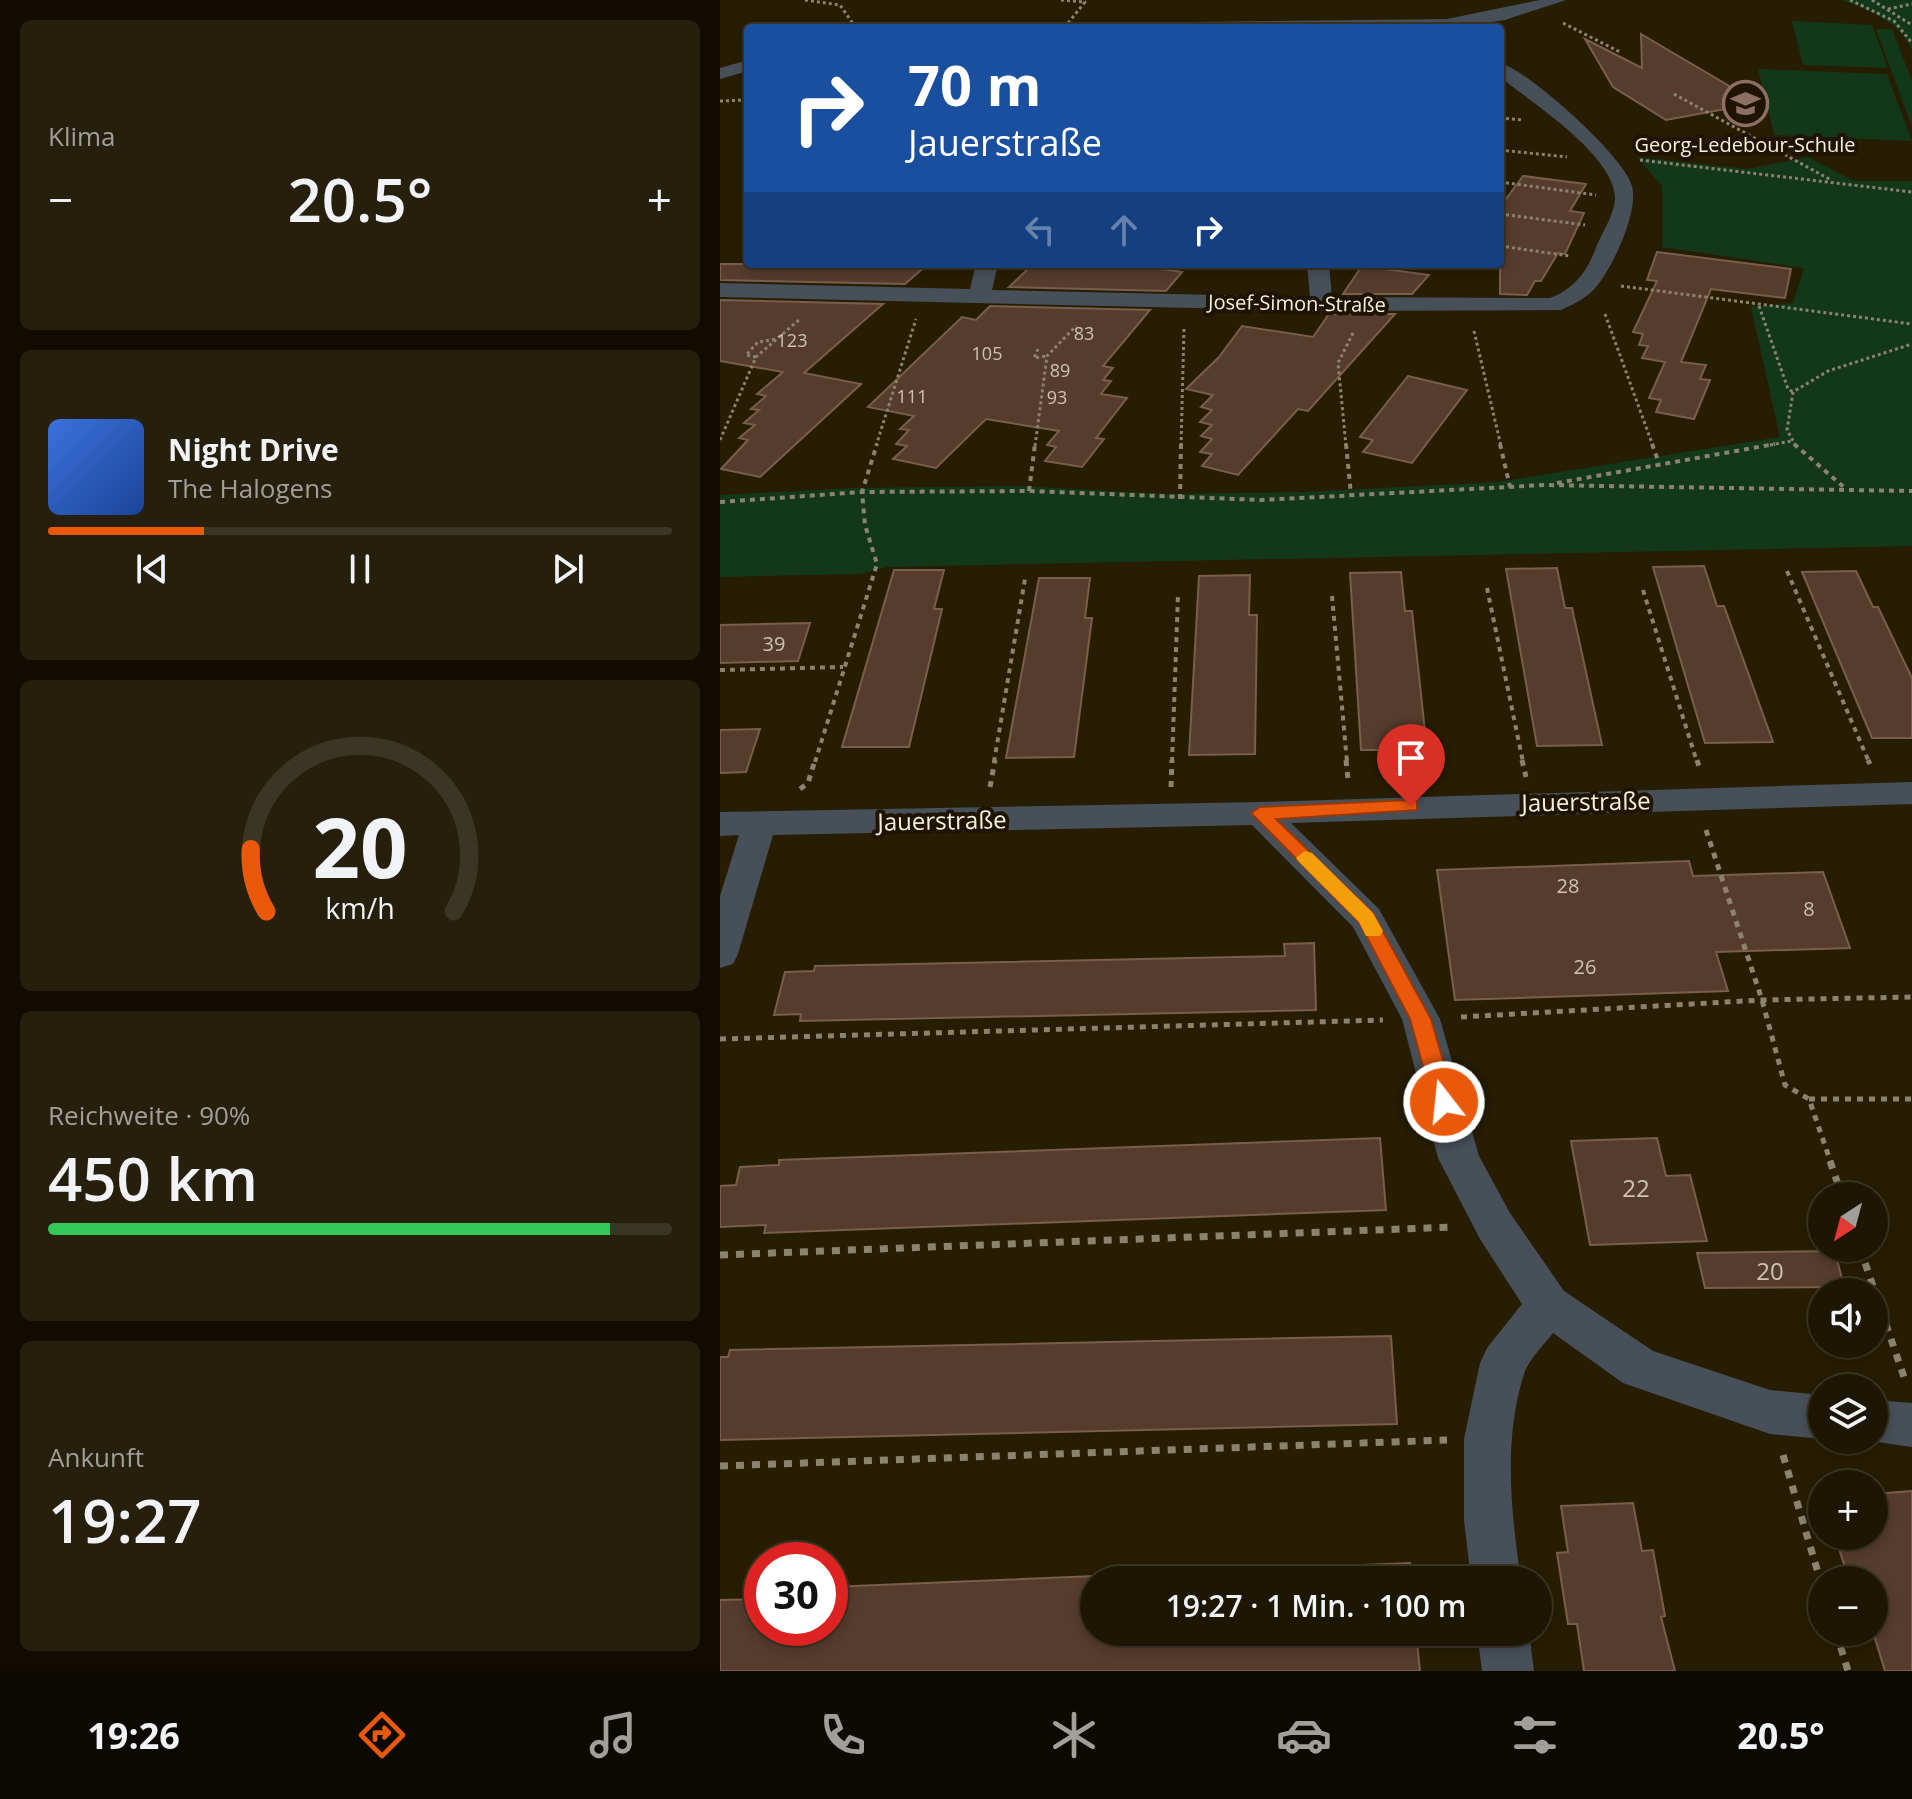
<!DOCTYPE html>
<html lang="de">
<head>
<meta charset="utf-8">
<style>
	:root { --surface:#1d1602; --page:#251f0c; --text:#f1f3f6; --muted:#a09f99; --line:#3b3524; --accent:#ea580c }
	body { margin:0; font-family:"Open Sans",sans-serif; background:var(--page); color:var(--text); height:100vh; display:flex; flex-direction:column; font-size:30px; white-space:nowrap }
	* { box-sizing:border-box; margin:0 }
	p { font-size:26px; color:var(--muted) }
	.icon { flex:none; width:44px; height:44px; fill:none; stroke:currentColor; stroke-width:2; stroke-linecap:round; stroke-linejoin:round }
	.map { position:relative; flex:1; overflow:hidden }
	.drawer { display:flex; flex-direction:column; gap:20px; padding:20px; background:#100c01; width:720px }
	.drawer>* { flex:none }
	.top-card { position:absolute; left:24px; top:24px; width:760px; height:244px; border-radius:8px; box-shadow:0 4px 12px #0003,0 0 0 2px var(--line); background:#1a4fa0; color:#fff; overflow:hidden }
	.needle { width:52px; rotate:216deg }
	.controls { position:absolute; left:1088px; top:1182px; display:grid; gap:16px }
	.controls a { display:grid; place-items:center; width:80px; height:80px; border-radius:50%; background:var(--surface); box-shadow:0 4px 12px #0003,0 0 0 2px var(--line); font-size:40px }
	.speed { position:absolute; left:24px; top:1542px; display:flex; gap:16px; font-size:40px; font-weight:700; text-align:center }
	.speed>* { display:grid; place-content:center; width:104px; height:104px; border-radius:50%; background:var(--surface); box-shadow:0 4px 12px #0003,0 0 0 2px var(--line); line-height:1 }
	.speed .limit { border:12px solid #d22; background:#fff; color:#111 }
	.pin { position:absolute; display:grid; place-items:center; width:68px; height:68px; color:#fff; margin:-82px -34px; border-radius:50% 50% 50% 0; rotate:-45deg; box-shadow:0 0 8px #0007 }
	.pin .icon { rotate:45deg }
	.me { position:absolute; width:88px; margin:-44px; rotate:344deg; stroke-linejoin:round; filter:drop-shadow(0 0 6px #0008) }
	.turn { display:flex; align-items:center; gap:28px; height:168px; padding:0 32px; font-size:36px }
	.turn .icon { width:104px; height:104px; stroke-width:2.5 }
	.turn b { display:block; font-size:56px; line-height:68px }
	.lanes { display:flex; align-items:center; height:76px; padding:0 32px; background:#0003; justify-content:center; gap:40px; direction:ltr }
	.lanes .off { opacity:.35 }
	.big { font-size:60px; font-weight:600; line-height:1.1 }
	.drawer .card { flex:1; display:flex; flex-direction:column; justify-content:center; gap:12px; min-width:0; padding:0 28px; border-radius:12px; background:var(--page) }
	.drawer .dial { align-items:center; gap:0 }
	.dial svg { height:208px; overflow:visible; fill:none; stroke:var(--line); stroke-width:7; stroke-linecap:round; text-anchor:middle }
	.dial text { fill:var(--text); stroke:none }
	.song { display:flex; align-items:center; gap:24px }
	.cover { width:96px; height:96px; border-radius:12px; background:linear-gradient(135deg,hsl(220 70% 55%),hsl(220 70% 35%)) }
	.played { height:8px; border-radius:4px; background:linear-gradient(90deg,var(--accent) 25%,var(--line) 25%) }
	.keys { display:flex; justify-content:space-around; direction:ltr }
	.heat { display:flex; justify-content:space-between; align-items:center; font-size:44px; direction:ltr }
	.charge { height:12px; border-radius:6px; background:linear-gradient(90deg,#34c759 90%,var(--line) 0) }
	.trip { position:absolute; left:360px; top:1566px; width:472px; height:80px; border-radius:40px; background:var(--surface); box-shadow:0 4px 12px #0003,0 0 0 2px var(--line); font-weight:600; line-height:80px; text-align:center }
	.tab-bar { display:flex; height:128px; justify-content:space-around; align-items:center; background:#0c0901; color:var(--muted) }
	.tab-bar .icon { width:56px; height:56px }
	.tab-bar .on { color:var(--accent) }
	.tab-bar b { font-size:36px; color:var(--text) }
	main { display:flex; flex:1; min-height:0 }
	.map>svg:first-child { display:block }
	.green { fill:#123719 }
	.building { fill:#553c2c; stroke:#795e4d; stroke-width:2 }
	.lines { fill:none; stroke-linecap:round; stroke-linejoin:round }
	.path-far3 { stroke:#8c836e; stroke-width:3; stroke-dasharray:3 3; stroke-linecap:butt }
	.path-far2 { stroke:#8c836e; stroke-width:4; stroke-dasharray:5 5; stroke-linecap:butt }
	.path-far1 { stroke:#8c836e; stroke-width:5; stroke-dasharray:6 6; stroke-linecap:butt }
	.path { stroke:#8c836e; stroke-width:7; stroke-dasharray:8 8; stroke-linecap:butt }
	.street { fill:#474f59; fill-rule:evenodd }
	.route { fill:#ea580c; stroke:#983908; stroke-width:2 }
	.slow { fill:#f59e0b }
	.labels { text-anchor:middle; dominant-baseline:central; stroke-width:8; stroke-linejoin:round; paint-order:stroke }
	.far-number-label { font-size:18px; fill:#cec3b3 }
	.far-poi-label { font-size:20px; fill:#f7f0e0; stroke:#1e1400 }
	.far-street-label { font-size:20px; fill:#f7f0e0; stroke:#1e1400 }
	.number-label { font-size:20px; fill:#cec3b3 }
	.street-label { font-size:24px; fill:#f7f0e0; stroke:#1e1400 }
	.near-number-label { font-size:24px; fill:#cec3b3 }
</style>
</head>
<body>
<main>
<section class="drawer">
<div class="card"><p>Klima</p>
<div class="heat"><a>−</a><b class="big">20.5°</b><a>+</a></div>
</div>
<div class="card">
<div class="song"><i class="cover"></i><div><b>Night Drive</b><p>The Halogens</p></div></div>
<div class="played"></div>
<div class="keys"><svg class="icon" aria-label="previous" viewBox="0 0 24 24"><path d="M18 5L8 12l10 7zM5 5v14"/></svg><svg class="icon" aria-label="pause" viewBox="0 0 24 24"><path d="M8 5v14M16 5v14"/></svg><svg class="icon" aria-label="next" viewBox="0 0 24 24"><path d="M6 5l10 7-10 7zM19 5v14"/></svg></div>
</div>
<div class="card dial"><svg viewBox="0 0 100 80">
<path d="M14 69A42 42 0 1 1 86 69"/>
<path d="M14 69A42 42 0 0 1 8 45" stroke="#ea580c"/>
<text x="50" y="56" font-size="32" font-weight="700">20</text>
<text x="50" y="72" font-size="11">km/h</text>
</svg></div>
<div class="card"><p>Reichweite · 90%</p><b class="big">450 km</b><div class="charge"></div></div>
<div class="card"><p>Ankunft</p><b class="big">19:27</b></div>
</section>
<div class="map">
<svg width="1192" height="1671" viewBox="0 0 1192 1671">
	<rect width="100%" height="100%" fill="#271d03"/>
	<g class="green">
		<path d="M1121 0H1192V51C1183 24 1146 8 1121 0Z"/>
		<polygon points="1072,21 1152,25 1168,68 1083,65"/>
		<polygon points="1156,29 1172,29 1192,81 1192,127"/>
		<polygon points="1038,69 1167,74 1192,141 1054,135"/>
		<polygon points="917,157 1027,169 1088,157 1134,181 1192,181 1192,546 167,567 140,574 0,577 0,495 136,488 298,486 448,494 582,492 777,482 1060,437 1031,307 1073,303 1084,268 942,247 942,186"/>
	</g>
	<g class="building">
		<polygon points="921,34 1038,103 946,120 893,87 865,39 922,68"/>
		<polygon points="803,176 866,184 850,211 864,213 845,254 838,253 821,281 815,281 807,295 780,294 780,207"/>
		<polygon points="937,252 1071,269 1065,298 991,289 961,362 986,365 980,379 990,380 974,419 936,412 941,400 929,398 945,362 922,358 928,346 919,345 923,334 913,332 937,281 927,280"/>
		<polygon points="0,264 208,264 185,284 0,280"/>
		<polygon points="313,264 408,264 462,272 446,291 289,287"/>
		<polygon points="642,266 709,275 692,294 623,294"/>
		<polygon points="0,300 163,304 84,373 141,384 40,477 1,469 28,440 19,438 35,425 24,423 39,410 31,409 46,396 37,394 63,372 0,361"/>
		<polygon points="270,306 430,310 383,366 393,368 383,380 391,381 381,394 407,398 376,438 384,439 362,467 325,461 336,447 327,445 339,431 266,419 216,468 173,459 187,446 176,444 189,430 180,429 194,416 148,407 242,317 256,320"/>
		<polygon points="609,314 675,314 588,411 578,409 518,475 482,466 492,454 480,452 492,439 481,436 492,425 480,422 492,410 481,407 493,395 466,389 499,357 522,326 593,337"/>
		<polygon points="688,376 747,390 692,463 643,452 653,440 640,437"/>
		<polygon points="984,566 997,606 1004,606 1053,742 985,743 933,567"/>
		<polygon points="837,568 845,608 852,608 882,745 817,746 786,569"/>
		<polygon points="174,570 224,570 214,609 222,609 189,747 122,747"/>
		<polygon points="1136,571 1153,607 1158,607 1192,678 1192,738 1152,738 1082,572"/>
		<polygon points="681,572 685,611 692,611 707,750 641,750 630,573"/>
		<polygon points="530,575 529,615 537,615 535,754 469,755 479,576"/>
		<polygon points="319,578 370,578 365,618 372,618 354,757 286,758"/>
		<polygon points="90,623 78,661 0,663 0,625"/>
		<polygon points="40,729 26,772 0,773 0,730"/>
		<polygon points="969,861 973,876 1103,872 1130,948 996,952 1008,991 735,1000 717,870"/>
		<polygon points="594,943 596,1010 80,1021 81,1014 54,1015 65,972 94,971 95,966 565,956 564,944"/>
		<polygon points="660,1138 666,1210 44,1233 46,1225 0,1227 0,1186 16,1185 20,1167 59,1165 59,1160"/>
		<polygon points="937,1138 946,1176 970,1175 987,1241 870,1245 851,1141"/>
		<polygon points="1115,1251 1124,1287 985,1288 977,1253"/>
		<polygon points="671,1336 677,1424 0,1440 0,1357 8,1357 10,1350"/>
		<polygon points="1192,1491 1192,1671 1165,1671 1153,1632 1154,1580 1129,1580 1115,1536 1154,1536 1154,1494"/>
		<polygon points="913,1503 922,1551 933,1550 945,1616 941,1617 955,1671 864,1671 857,1624 848,1624 837,1553 848,1552 841,1506"/>
		<polygon points="690,1563 692,1580 374,1580 374,1632 696,1632 700,1671 0,1671 0,1600 42,1599 42,1628 110,1628 110,1587"/>
	</g>
	<g class="lines">
		<g class="path-far3">
			<polyline points="85,0 120,5 136,28"/>
			<polyline points="341,0 365,2 344,28"/>
			<polyline points="1130,0 1174,21 1192,43"/>
			<polyline points="1152,0 1192,25"/>
			<polyline points="1168,9 1192,4"/>
			<polyline points="843,23 900,52"/>
			<polyline points="954,94 1111,180"/>
			<polyline points="0,101 28,100"/>
			<polyline points="780,118 803,120"/>
			<polyline points="780,150 847,157"/>
			<polyline points="920,160 1192,192"/>
			<polyline points="780,182 876,195"/>
			<polyline points="780,214 865,225"/>
			<polyline points="780,246 850,256"/>
			<polyline points="901,286 1192,324"/>
			<polyline points="1039,306 1068,389 1073,392"/>
			<polyline points="885,314 933,446"/>
			<polyline points="754,331 781,446"/>
			<polyline points="318,349 314,358 327,356"/>
			<polyline points="36,357 26,355 38,342 56,339"/>
			<polyline points="0,440 36,357 80,319"/>
			<polyline points="156,446 196,319"/>
			<polyline points="315,446 327,356 356,326"/>
			<polyline points="461,446 464,328"/>
			<polyline points="626,446 618,363 634,331"/>
			<polyline points="1044,446 1072,441"/>
			<polyline points="1076,446 1067,430 1073,392 1108,371 1192,344"/>
		</g>
		<g class="path-far2">
			<polyline points="626,444 631,495"/>
			<polyline points="780,444 790,487"/>
			<polyline points="932,444 939,463"/>
			<polyline points="1074,444 1125,488"/>
			<polyline points="837,483 1055,444"/>
			<polyline points="309,491 315,444"/>
			<polyline points="460,499 461,444"/>
			<polyline points="0,502 142,492 309,491 542,500 825,485 1192,491"/>
			<polyline points="1067,571 1149,762"/>
			<polyline points="767,588 803,762"/>
			<polyline points="923,590 977,762"/>
			<polyline points="612,596 627,762"/>
			<polyline points="0,670 123,667"/>
			<polyline points="95,762 157,564 145,525 142,492 157,444"/>
			<polyline points="274,762 305,579"/>
			<polyline points="452,762 458,595"/>
		</g>
		<g class="path-far1">
			<polyline points="626,760 628,779"/>
			<polyline points="802,760 806,777"/>
			<polyline points="977,760 980,770"/>
			<polyline points="1148,760 1150,764"/>
			<polyline points="270,787 275,760"/>
			<polyline points="451,787 452,760"/>
			<polyline points="80,789 88,783 95,760"/>
			<polyline points="986,830 1042,1000 1065,1085 1089,1099 1111,1163"/>
			<polyline points="741,1017 1042,1000 1192,997"/>
			<polyline points="0,1039 663,1020"/>
			<polyline points="1089,1099 1192,1099"/>
		</g>
		<g class="path">
			<polyline points="1110,1161 1122,1196"/>
			<polyline points="1140,1248 1186,1383"/>
			<polyline points="0,1255 734,1227"/>
			<polyline points="1063,1455 1102,1586"/>
			<polyline points="0,1466 727,1440"/>
			<polyline points="1116,1632 1128,1671"/>
		</g>
		<g class="street">
			<polygon points="820,0 846,0 785,20 733,28 380,28 388,23 727,19"/>
			<polygon points="28,60 28,71 0,79 0,68"/>
			<path d="M780 63C808 70 905 157 912 186 919 211 893 267 876 287 867 298 854 304 841 310L602 311 0 297V283L250 289 256 264H278L272 290 590 297 587 264H609L612 297 830 298C856 288 868 270 877 245 883 231 894 215 895 199 896 156 811 102 780 77Z"/>
			<path d="M1192 782V804L571 823 659 909 720 1019 759 1156 790 1213 844 1291 933 1351 1050 1390 1102 1395V1439L1050 1434 903 1383 833 1333C824 1345 808 1360 804 1374 783 1440 791 1513 801 1580H751L744 1520V1439L760 1363 767 1348 802 1304 760 1239 718 1158 682 1019 633 927 532 825 53 835 18 954 13 964 0 968V896L19 835 0 836V812L540 802Z"/>
			<polygon points="1154,1400 1192,1403 1192,1447 1143,1440 1154,1440"/>
			<polygon points="757,1632 809,1632 814,1671 762,1671"/>
		</g>
	</g>
	<polygon class="route" points="691,800 697,801 697,810 556,819 653,913 711,1019 735,1102 724,1111 713,1102 690,1019 639,922 531,813 540,807"/>
	<polygon class="slow" points="585,851 592,853 653,913 663,931 660,936 646,936 639,922 579,862 576,858"/>
	<defs>
		<symbol id="school-ring" viewBox="-11 -11 22 22"><circle r="9.5" fill="#1e1400" stroke="#8d6e63" stroke-width="1.5"/><path d="M0-5L7-2L0 1L-7-2ZM-4 1L0 2.5L4 1V4Q0 6-4 4Z" fill="#8d6e63"/></symbol>
	</defs>
	<g fill-rule="evenodd">
		<use href="#school-ring" x="1000" y="78" width="51" height="51"/>
	</g>
	<g class="labels">
		<g class="far-number-label">
			<text x="364" y="333">83</text>
			<text x="72" y="340">123</text>
			<text x="267" y="353">105</text>
			<text x="340" y="370">89</text>
			<text x="192" y="396">111</text>
			<text x="337" y="397">93</text>
		</g>
		<g class="far-poi-label">
			<text x="1025" y="144">Georg-Ledebour-Schule</text>
		</g>
		<g class="far-street-label">
			<text transform="translate(577 303) rotate(1)">Josef-Simon-Straße</text>
		</g>
		<g class="number-label">
			<text x="54" y="643">39</text>
			<text x="848" y="885">28</text>
			<text x="1089" y="908">8</text>
			<text x="865" y="966">26</text>
		</g>
		<g class="street-label">
			<text transform="translate(866 801) rotate(-1)">Jauerstraße</text>
			<text transform="translate(222 820) rotate(-1)">Jauerstraße</text>
		</g>
		<g class="near-number-label">
			<text x="916" y="1187">22</text>
			<text x="1050" y="1270">20</text>
		</g>
	</g>
</svg>
<div class="controls">
<a><svg class="needle" viewBox="-14 -14 28 28"><path d="M0-13l5 13h-10z" fill="#e53935"/><path d="M0 13l5-13h-10z" fill="#a09f99"/></svg></a>
<a><svg class="icon" aria-label="sound" viewBox="0 0 24 24"><path d="M4 9h4l5-4v14l-5-4H4zM17 9q2 3 0 6"/></svg></a>
<a><svg class="icon" aria-label="layers" viewBox="0 0 24 24"><path d="M12 4l9 5-9 5-9-5zM3 14l9 5 9-5"/></svg></a>
<a>+</a>
<a>−</a>
</div>
<div class="speed"><div class="limit">30</div></div>
<div class="pin" style="left:691px;top:806px;background:#d93025"><svg class="icon" aria-label="arrive" viewBox="0 0 24 24"><path d="M6 21V4h12l-3 4 3 4H6"/></svg></div>
<svg class="me" style="left:724px;top:1102px" viewBox="-20 -20 40 40"><circle r="17" fill="#ea580c" stroke="#fff" stroke-width="3"/><path d="M0-11L8 9 0 5-8 9z" fill="#fff"/></svg>
<div class="trip">19:27 · 1 Min. · 100 m</div>
<div class="top-card">
<div class="turn"><svg class="icon" aria-label="right" viewBox="0 0 24 24"><path d="M7 20v-9h11M14 6l5 5-5 5"/></svg><div><b>70 m</b>Jauerstraße</div></div>
<div class="lanes"><svg class="icon off" aria-label="left" viewBox="0 0 24 24"><path d="M17 20v-9H6M10 6l-5 5 5 5"/></svg><svg class="icon off" aria-label="ahead" viewBox="0 0 24 24"><path d="M12 20V5M6 11l6-6 6 6"/></svg><svg class="icon" aria-label="right" viewBox="0 0 24 24"><path d="M7 20v-9h11M14 6l5 5-5 5"/></svg></div>
</div>
</div>
</main>
<nav class="tab-bar">
<b>19:26</b>
<svg class="icon on" aria-label="directions" viewBox="0 0 24 24"><path d="M12 3l9 9-9 9-9-9zM9 14v-3h6M13 9l2 2-2 2"/></svg>
<svg class="icon" aria-label="music" viewBox="0 0 24 24"><path d="M9 18V5l10-2v13"/><circle cx="6" cy="18" r="3"/><circle cx="16" cy="16" r="3"/></svg>
<svg class="icon" aria-label="phone" viewBox="0 0 24 24"><path d="M5 4h4l2 5-3 2q2 4 5 5l2-3 5 2v4C11 20 4 13 5 4z"/></svg>
<svg class="icon" aria-label="climate" viewBox="0 0 24 24"><path d="M12 3v18M4 7l16 10M4 17L20 7"/></svg>
<svg class="icon" aria-label="car" viewBox="0 0 24 24"><path d="M5 17H2v-5l4-1 3-4h7l3 4 3 1v5h-3M9 17h6M6 11h13"/><circle cx="7" cy="17" r="2"/><circle cx="17" cy="17" r="2"/></svg>
<svg class="icon" aria-label="filters" viewBox="0 0 24 24"><path d="M4 7h16M4 17h16"/><circle cx="9" cy="7" r="2"/><circle cx="15" cy="17" r="2"/></svg>
<b>20.5°</b>
</nav>
</body>
</html>
